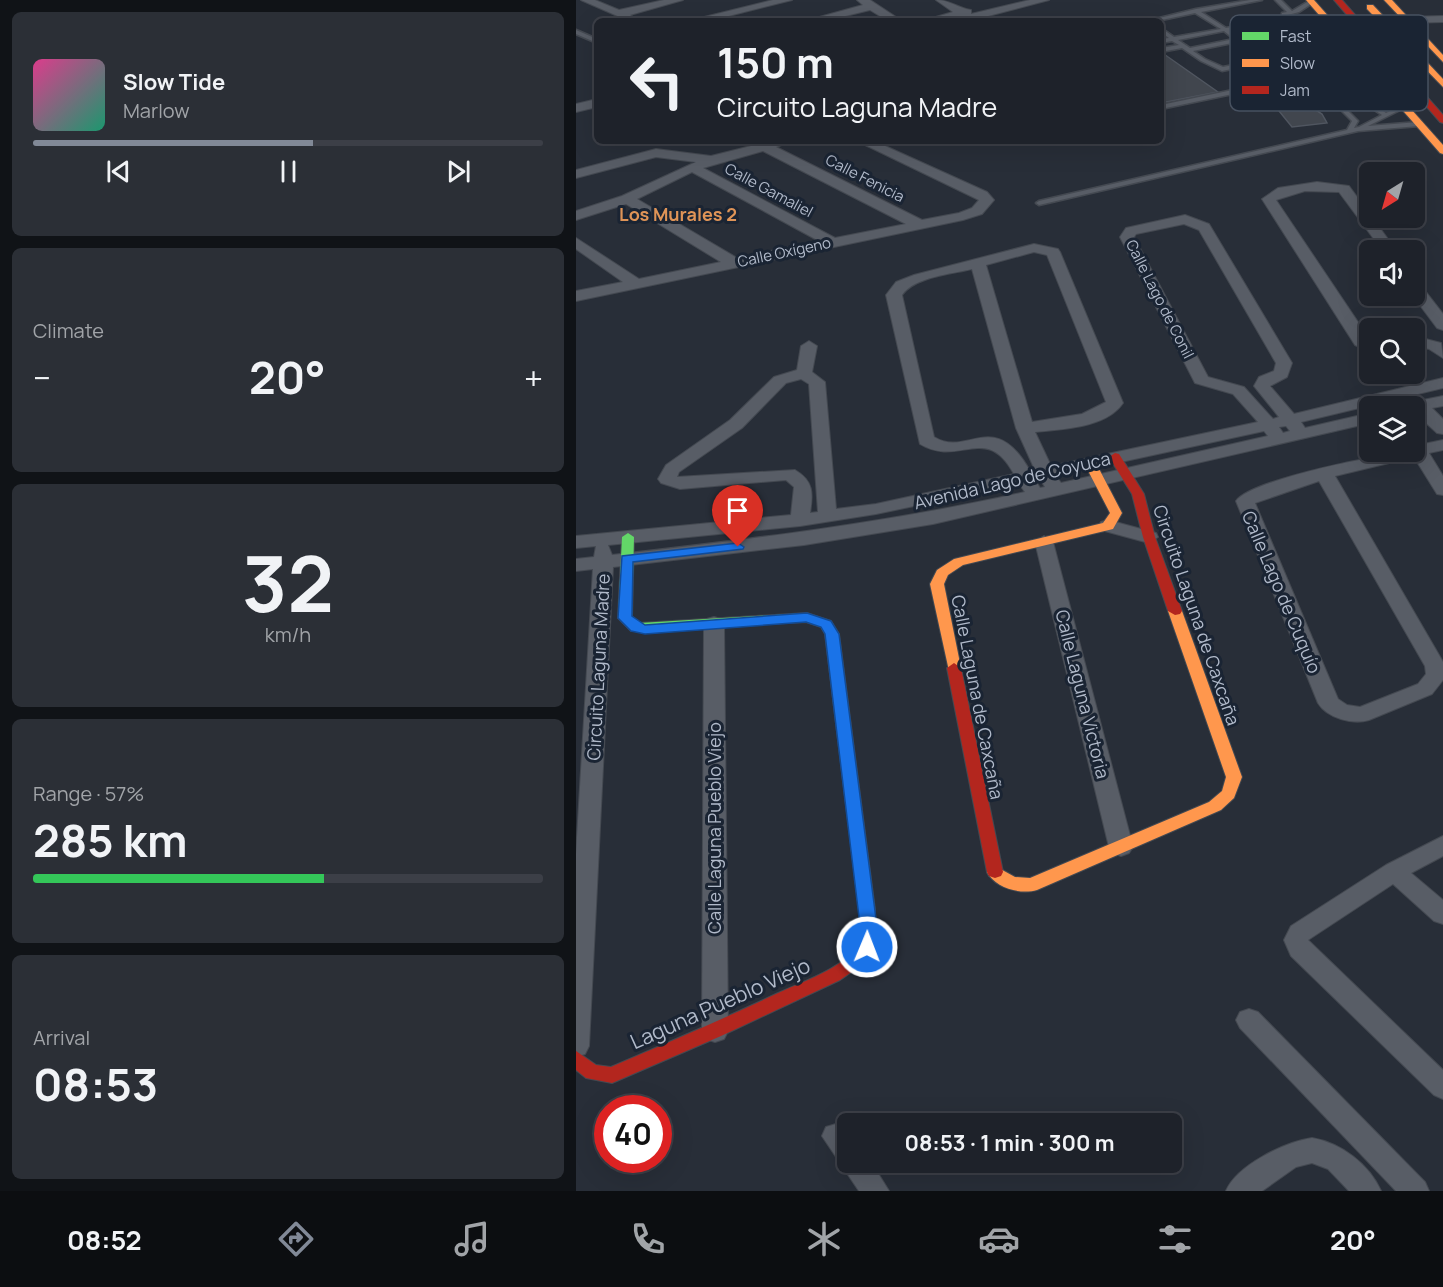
<!DOCTYPE html>
<html lang="en">
<head>
<meta charset="utf-8">
<style>
	:root { --surface:#1e222a; --page:#2b2f36; --text:#f1f3f6; --muted:#a1a4a8; --line:#3c3f47; --accent:#818997 }
	body { margin:0; font-family:Manrope,sans-serif; background:var(--page); color:var(--text); height:100vh; display:flex; flex-direction:column; font-size:22px; white-space:nowrap }
	* { box-sizing:border-box; margin:0 }
	p { font-size:20px; color:var(--muted) }
	.icon { flex:none; width:33px; height:33px; fill:none; stroke:currentColor; stroke-width:2; stroke-linecap:round; stroke-linejoin:round }
	.map { position:relative; flex:1; overflow:hidden }
	.sheet { display:flex; flex-direction:column; gap:12px; padding:12px; background:#101317; width:576px }
	.sheet>* { flex:none }
	.top-card { position:absolute; left:18px; top:18px; width:570px; height:126px; border-radius:9px; box-shadow:0 6px 24px #0002,0 0 0 2px var(--line); background:#1e222a; color:var(--text); overflow:hidden }
	.needle { width:39px; rotate:217deg }
	.tools { position:absolute; left:783px; top:162px; display:grid; gap:12px }
	.tools a { display:grid; place-items:center; width:66px; height:66px; border-radius:9px; background:var(--surface); box-shadow:0 6px 24px #0002,0 0 0 2px var(--line); font-size:30px }
	.speed { position:absolute; left:18px; top:1095px; display:flex; gap:12px; font-size:30px; font-weight:700; text-align:center }
	.speed>* { display:grid; place-content:center; width:78px; height:78px; border-radius:50%; background:var(--surface); box-shadow:0 6px 24px #0002,0 0 0 2px var(--line); line-height:1 }
	.speed .limit { border:9px solid #d22; background:#fff; color:#111 }
	.pin { position:absolute; display:grid; place-items:center; width:51px; height:51px; color:#fff; margin:-62px -26px; border-radius:50% 50% 50% 0; rotate:-45deg; box-shadow:0 0 6px #0007 }
	.pin .icon { rotate:45deg }
	.me { position:absolute; width:66px; margin:-33px; rotate:1deg; stroke-linejoin:round; filter:drop-shadow(0 0 4px #0008) }
	.turn { display:flex; align-items:center; gap:21px; height:126px; padding:0 24px; font-size:27px }
	.turn .icon { width:78px; height:78px; stroke-width:2.5 }
	.turn b { display:block; font-size:42px; line-height:51px }
	.big { font-size:45px; font-weight:700; line-height:1.1 }
	.sheet .widget { flex:1; display:flex; flex-direction:column; justify-content:center; gap:9px; min-width:0; padding:0 21px; border-radius:9px; background:var(--page) }
	.sheet .dial { align-items:center; gap:0 }
	.dial b { font-size:78px; line-height:1 }
	.song { display:flex; align-items:center; gap:18px }
	.cover { width:72px; height:72px; border-radius:9px; background:linear-gradient(135deg,hsl(330 70% 55%),hsl(160 70% 35%)) }
	.played { height:6px; border-radius:3px; background:linear-gradient(90deg,var(--accent) 55%,var(--line) 55%) }
	.keys { display:flex; justify-content:space-around; direction:ltr }
	.heat { display:flex; justify-content:space-between; align-items:center; font-size:33px; direction:ltr }
	.charge { height:9px; border-radius:4px; background:linear-gradient(90deg,#34c759 57%,var(--line) 0) }
	.trip { position:absolute; left:261px; top:1113px; width:345px; height:60px; border-radius:9px; background:var(--surface); box-shadow:0 6px 24px #0002,0 0 0 2px var(--line); font-weight:700; line-height:60px; text-align:center }
	.tab-bar { display:flex; height:96px; justify-content:space-around; align-items:center; background:#0c0e11; color:var(--muted) }
	.tab-bar .icon { width:42px; height:42px }
	.tab-bar .selected { color:var(--accent) }
	.tab-bar b { font-size:27px; color:var(--text) }
	main { display:flex; flex:1; min-height:0 }
	.map>svg:first-child { display:block }
	.building { fill:#41464e; stroke:#505660; stroke-width:1.5 }
	.lines { fill:none; stroke-linecap:round; stroke-linejoin:round }
	.lane-casing { stroke:#444951; stroke-width:3 }
	.street-casing { stroke:#444951; stroke-width:2 }
	.fast-casing { stroke:#444951; stroke-width:2 }
	.slow-casing { stroke:#444951; stroke-width:2 }
	.jam-casing { stroke:#444951; stroke-width:2 }
	.lane { fill:#585d66; fill-rule:evenodd }
	.street { fill:#585d66; fill-rule:evenodd }
	.fast { fill:#63d668; fill-rule:evenodd }
	.slow { fill:#ff974d; fill-rule:evenodd }
	.jam { fill:#b3261e; fill-rule:evenodd }
	.route { fill:#1a73e8; stroke:#114b97; stroke-width:1.5 }
	.labels { text-anchor:middle; dominant-baseline:central; stroke-width:6; stroke-linejoin:round; paint-order:stroke }
	.far-street-label { font-size:15px; fill:#b1baca; stroke:#1a2433 }
	.far-quarter-label { font-size:18px; font-weight:bold; fill:#df9457; stroke:#1a2433 }
	.street-label { font-size:18px; fill:#b1baca; stroke:#1a2433 }
	.near-street-label { font-size:21px; fill:#b1baca; stroke:#1a2433 }
	.key { fill:#1a2433; stroke:#475160; stroke-width:1.5 }
	.key-label { font-size:16px; fill:#b1baca }
</style>
</head>
<body>
<main>
<section class="sheet">
<div class="widget">
<div class="song"><i class="cover"></i><div><b>Slow Tide</b><p>Marlow</p></div></div>
<div class="played"></div>
<div class="keys"><svg class="icon" aria-label="previous" viewBox="0 0 24 24"><path d="M18 5L8 12l10 7zM5 5v14"/></svg><svg class="icon" aria-label="pause" viewBox="0 0 24 24"><path d="M8 5v14M16 5v14"/></svg><svg class="icon" aria-label="next" viewBox="0 0 24 24"><path d="M6 5l10 7-10 7zM19 5v14"/></svg></div>
</div>
<div class="widget"><p>Climate</p>
<div class="heat"><a>−</a><b class="big">20°</b><a>+</a></div>
</div>
<div class="widget dial"><b>32</b><p>km/h</p></div>
<div class="widget"><p>Range · 57%</p><b class="big">285 km</b><div class="charge"></div></div>
<div class="widget"><p>Arrival</p><b class="big">08:53</b></div>
</section>
<div class="map">
<svg width="867" height="1191" viewBox="0 0 867 1191">
	<rect width="100%" height="100%" fill="#282e38"/>
	<g class="building">
		<polygon points="585,52 642,92 585,103"/>
		<polygon points="767,71 776,79 745,84 739,89 739,101 729,103 746,114 751,123 716,127 686,90"/>
	</g>
	<g class="lines">
		<defs>
			<g id="lane">
				<path d="M674 0H686L625 12 650 28 713 16 750 19 753 21 750 23 713 20 654 30 664 38 709 29H724L721 26 724 24 731 30 736 38 767 37 770 39 767 41H738L745 50 744 51 646 71 625 61 606 48 585 52V48L603 45 596 41 585 43V39L593 38 585 32V28L598 37 645 29 619 13 581 21H571L620 9ZM648 31 658 39 614 48 602 40ZM709 33H726L739 49 689 59 667 41ZM661 42 683 60 647 67 629 59 617 51Z"/>
				<polygon points="699,0 705,0 716,11 733,1 738,2 723,12 708,16 706,15 706,13 711,12"/>
				<polygon points="0,30 21,39 21,43 0,34"/>
				<polygon points="792,64 795,66 794,67 743,76 585,109 585,105 743,72"/>
				<path d="M761 94 785 96 810 113 825 106 830 107 792 126 843 122 846 124 843 126 782 131 463 205 460 203 463 201 771 130 776 121 755 100ZM763 98 782 99 806 115 783 127 778 128 782 121 761 100Z"/>
			</g>
			<g id="street">
				<polygon points="5,0 19,0 43,10 88,0 107,0 54,15 58,18 53,21"/>
				<polygon points="197,0 216,0 133,21 112,21"/>
				<polygon points="281,0 294,0 326,21 312,21 294,10 249,21 229,21 287,5"/>
				<path d="M360 0C374 0 382 8 395 10V14L454 0H473L393 21H346L377 12Z"/>
				<polygon points="867,16 867,22 830,23 824,20 830,17"/>
				<polygon points="21,99 21,107 0,112 0,104"/>
				<path d="M195 141H216L200 147 346 220 383 213 396 208 403 200 281 141H298L411 192 418 200 406 214 387 220 0 301V291L47 282 0 249V238L63 279 145 262 50 204 0 220V211L46 196 120 162 80 157 0 178V170L80 149 135 156ZM187 151 330 224 259 238 127 168ZM116 172 243 241 161 258 61 199Z"/>
				<polygon points="741,182 773,186 820,250 806,250 763,192 729,191 700,200 794,340 794,352 779,345 686,199 702,188"/>
				<path d="M609 215 633 224 716 363 711 377 694 386 718 414 867 378V388L725 422 729 428 794 413V423L357 524 228 545 37 567 13 1046 9 1054 0 1057V854L17 569 0 571V559L18 557 20 546 0 548V536L215 515 218 487 210 480 104 489 85 483 82 479 90 465 154 420 198 377 221 370 225 346 233 341 241 346 236 372 249 382 260 509 300 504 438 474C410 422 384 468 344 444L310 295 320 282 338 275 458 244 482 249 484 252 547 403C530 428 487 429 459 432L475 466 682 422 657 394 619 383 544 237 550 228ZM608 224 623 230 700 363 698 371 683 377 678 386 703 417 697 419 668 387 632 377 558 237 560 234ZM458 252 471 255 530 402 506 414 456 422 410 265ZM396 269 440 428 459 470 454 471C418 407 392 458 358 437L326 295C338 277 376 274 396 269ZM225 379 233 384 242 512 234 513C237 494 238 481 219 470L101 477 103 472 166 428 210 383ZM710 426 714 431 707 433 703 427ZM688 431 692 436 485 483 480 476ZM464 479 469 487 464 488 459 480ZM443 484 449 492C312 523 175 539 36 555L32 545 224 526 300 514Z"/>
				<polygon points="838,282 843,283 867,314 867,330 861,328 837,296"/>
				<polygon points="838,336 865,343 867,358 853,349 838,346"/>
				<polygon points="867,396 867,406 856,408 867,419 867,434 861,433 838,412 838,406 830,406 832,403"/>
				<path d="M867 440V450L853 453 867 476V495L861 494 838 457 759 476 867 662V680L856 694 793 720C777 725 751 718 742 703L660 501C674 480 810 452 838 452V446ZM743 481 849 666 850 674 842 684 784 707 771 705 762 699 679 503Z"/>
				<polygon points="532,520 580,533 582,537 573,543 525,530 523,526 525,522"/>
				<polygon points="468,536 477,542 557,847 553,853 545,856 537,853 533,847 459,542"/>
				<polygon points="138,617 145,619 148,624 152,1031 148,1039 139,1042 130,1039 126,1031 128,624 131,619"/>
				<polygon points="867,836 867,856 835,873 867,900 867,924 858,921 817,884 732,940 867,1070 867,1099 858,1095 715,956 708,940 715,926 810,865"/>
				<polygon points="673,1009 682,1012 849,1182 853,1191 820,1191 664,1028 660,1020 664,1012"/>
				<polygon points="260,1124 272,1130 272,1162 295,1162 313,1191 283,1191 246,1136 250,1127"/>
				<path d="M736 1138C765 1143 793 1164 805 1191H773L752 1169 736 1163 720 1167 686 1191H650C661 1165 709 1142 736 1138Z"/>
			</g>
			<polygon id="fast" points="52,533 58,537 56,617 63,623 231,613 255,621 263,634 299,910 297,915 291,917 285,915 283,910 249,634 245,627 230,622 55,631 42,618 46,537"/>
			<g id="slow">
				<polygon points="730,0 738,0 867,145 867,154 864,153"/>
				<polygon points="808,0 816,0 867,55 867,62"/>
				<polygon points="791,5 797,5 867,79 867,87 791,9"/>
				<polygon points="514,459 520,463 546,513 537,529 387,565 372,575 368,584 385,668 383,671 373,671 354,584 361,570 378,559 527,523 534,513 508,463"/>
				<path d="M599 607 606 611 666 777 658 798 645 810 461 890C445 895 419 888 411 872L413 868 419 866 439 877 454 878 633 802 646 791 650 777 592 611Z"/>
			</g>
			<g id="jam">
				<polygon points="758,0 766,0 867,115 867,123 864,122"/>
				<polygon points="539,453 543,454 568,494 579,537 606,611 604,614 599,615 592,611 567,537 556,494 533,457"/>
				<polygon points="378,663 385,668 427,872 425,876 419,878 413,876 411,872 371,668"/>
				<path d="M291 903 297 905 302 934 300 947 287 964 264 980 145 1036 36 1083 10 1078 0 1070V1051L20 1065 35 1067C91 1043 145 1020 200 994 223 983 269 968 282 945 290 933 279 918 285 905Z"/>
			</g>
		</defs>
		<use href="#lane" class="lane-casing"/>
		<use href="#street" class="street-casing"/>
		<use href="#fast" class="fast-casing"/>
		<use href="#slow" class="slow-casing"/>
		<use href="#jam" class="jam-casing"/>
		<use href="#lane" class="lane"/>
		<use href="#street" class="street"/>
		<use href="#fast" class="fast"/>
		<use href="#slow" class="slow"/>
		<use href="#jam" class="jam"/>
	</g>
	<polygon class="route" points="162,543 168,547 167,549 57,562 56,616 69,625 231,613 255,621 263,634 302,934 297,952 285,952 283,947 285,934 249,634 245,627 230,622 69,634 55,631 42,618 46,556"/>
	<g class="labels">
		<g class="far-street-label">
			<text transform="translate(289 178) rotate(27)">Calle Fenicia</text>
			<text transform="translate(193 190) rotate(28)">Calle Gamaliel</text>
			<text transform="translate(208 252) rotate(-12)">Calle Oxígeno</text>
			<text transform="translate(584 299) rotate(63)">Calle Lago de Conil</text>
		</g>
		<g class="far-quarter-label">
			<text x="102" y="214">Los Murales 2</text>
		</g>
		<g class="street-label">
			<text transform="translate(436 480) rotate(-13)">Avenida Lago de Coyuca</text>
			<text transform="translate(706 592) rotate(67)">Calle Lago de Cuquío</text>
			<text transform="translate(621 615) rotate(71)">Circuito Laguna de Caxcaña</text>
			<text transform="translate(22 667) rotate(-87)">Circuito Laguna Madre</text>
			<text transform="translate(507 694) rotate(76)">Calle Laguna Victoria</text>
			<text transform="translate(402 697) rotate(79)">Calle Laguna de Caxcaña</text>
			<text transform="translate(138 828) rotate(-90)">Calle Laguna Pueblo Viejo</text>
		</g>
		<g class="near-street-label">
			<text transform="translate(144 1003) rotate(-24)">Laguna Pueblo Viejo</text>
		</g>
	</g>
	<rect x="654" y="15" width="198" height="96" rx="9" class="key"/>
	<rect x="666" y="32" width="27" height="8" fill="#63d668"/>
	<rect x="666" y="59" width="27" height="8" fill="#ff974d"/>
	<rect x="666" y="86" width="27" height="8" fill="#b3261e"/>
	<g class="key-label">
		<text x="704" y="42">Fast</text>
		<text x="704" y="69">Slow</text>
		<text x="704" y="96">Jam</text>
	</g>
</svg>
<div class="tools">
<a><svg class="needle" viewBox="-14 -14 28 28"><path d="M0-13l5 13h-10z" fill="#e53935"/><path d="M0 13l5-13h-10z" fill="#a1a4a8"/></svg></a>
<a><svg class="icon" aria-label="sound" viewBox="0 0 24 24"><path d="M4 9h4l5-4v14l-5-4H4zM17 9q2 3 0 6"/></svg></a>
<a><svg class="icon" aria-label="search" viewBox="0 0 24 24"><circle cx="10" cy="10" r="6"/><path d="M15 15l6 6"/></svg></a>
<a><svg class="icon" aria-label="layers" viewBox="0 0 24 24"><path d="M12 4l9 5-9 5-9-5zM3 14l9 5 9-5"/></svg></a>
</div>
<div class="speed"><div class="limit">40</div></div>
<div class="pin" style="left:162px;top:547px;background:#d93025"><svg class="icon" aria-label="arrive" viewBox="0 0 24 24"><path d="M6 21V4h12l-3 4 3 4H6"/></svg></div>
<svg class="me" style="left:291px;top:947px" viewBox="-20 -20 40 40"><circle r="17" fill="#1a73e8" stroke="#fff" stroke-width="3"/><path d="M0-11L8 9 0 5-8 9z" fill="#fff"/></svg>
<div class="trip">08:53 · 1 min · 300 m</div>
<div class="top-card">
<div class="turn"><svg class="icon" aria-label="left" viewBox="0 0 24 24"><path d="M17 20v-9H6M10 6l-5 5 5 5"/></svg><div><b>150 m</b>Circuito Laguna Madre</div></div>
</div>
</div>
</main>
<nav class="tab-bar">
<b>08:52</b>
<svg class="icon selected" aria-label="directions" viewBox="0 0 24 24"><path d="M12 3l9 9-9 9-9-9zM9 14v-3h6M13 9l2 2-2 2"/></svg>
<svg class="icon" aria-label="music" viewBox="0 0 24 24"><path d="M9 18V5l10-2v13"/><circle cx="6" cy="18" r="3"/><circle cx="16" cy="16" r="3"/></svg>
<svg class="icon" aria-label="phone" viewBox="0 0 24 24"><path d="M5 4h4l2 5-3 2q2 4 5 5l2-3 5 2v4C11 20 4 13 5 4z"/></svg>
<svg class="icon" aria-label="climate" viewBox="0 0 24 24"><path d="M12 3v18M4 7l16 10M4 17L20 7"/></svg>
<svg class="icon" aria-label="car" viewBox="0 0 24 24"><path d="M5 17H2v-5l4-1 3-4h7l3 4 3 1v5h-3M9 17h6M6 11h13"/><circle cx="7" cy="17" r="2"/><circle cx="17" cy="17" r="2"/></svg>
<svg class="icon" aria-label="filters" viewBox="0 0 24 24"><path d="M4 7h16M4 17h16"/><circle cx="9" cy="7" r="2"/><circle cx="15" cy="17" r="2"/></svg>
<b>20°</b>
</nav>
</body>
</html>
